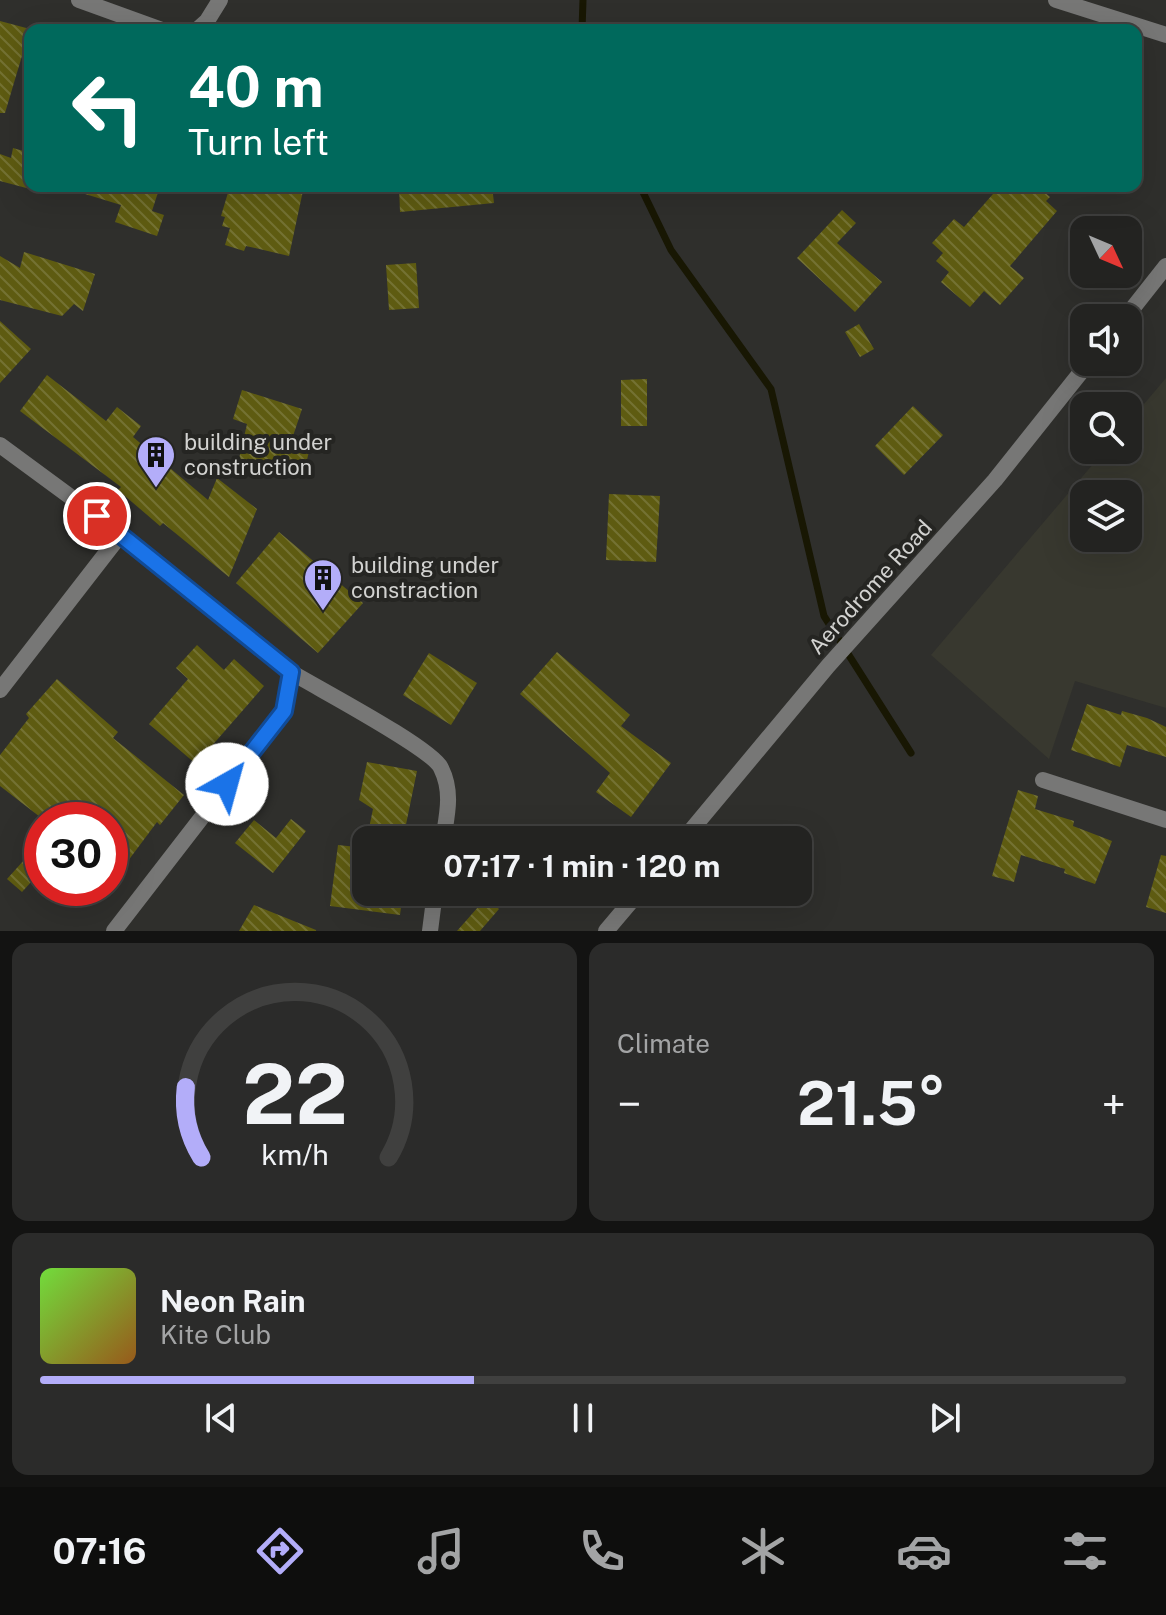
<!DOCTYPE html>
<html lang="en">
<head>
<meta charset="utf-8">
<style>
	:root { --surface:#232321; --page:#2b2b2a; --text:#f1f3f6; --muted:#a3a4a5; --line:#40403f; --accent:#b3adf9 }
	body { margin:0; font-family:"Public Sans",sans-serif; background:var(--page); color:var(--text); height:100vh; display:flex; flex-direction:column; font-size:30px; white-space:nowrap }
	* { box-sizing:border-box; margin:0 }
	p { font-size:26px; color:var(--muted) }
	.icon { flex:none; width:44px; height:44px; fill:none; stroke:currentColor; stroke-width:2; stroke-linecap:round; stroke-linejoin:round }
	.map { position:relative; height:931px; overflow:hidden }
	.side { display:flex; flex-direction:column; gap:12px; padding:12px; background:#131312; flex:1 }
	.side>* { flex:none }
	.banner { position:absolute; left:24px; top:24px; width:1118px; height:168px; border-radius:16px; box-shadow:0 8px 32px #0002,0 0 0 2px var(--line); background:#00695c; color:#fff; overflow:hidden }
	.needle { width:52px; rotate:134deg }
	.fabs { position:absolute; left:1070px; top:216px; display:grid; gap:16px }
	.fabs a { display:grid; place-items:center; width:72px; height:72px; border-radius:16px; background:var(--surface); box-shadow:0 8px 32px #0002,0 0 0 2px var(--line); font-size:40px }
	.speed { position:absolute; left:24px; top:802px; display:flex; gap:16px; font-size:40px; font-weight:700; text-align:center }
	.speed>* { display:grid; place-content:center; width:104px; height:104px; border-radius:50%; background:var(--surface); box-shadow:0 8px 32px #0002,0 0 0 2px var(--line); line-height:1 }
	.speed .limit { border:12px solid #d22; background:#fff; color:#111 }
	.pin { position:absolute; display:grid; place-items:center; width:68px; height:68px; color:#fff; margin:-34px; border:4px solid #fff; border-radius:50%; box-shadow:0 2px 8px #0007 }
	.me { position:absolute; width:88px; margin:-44px; rotate:38deg; stroke-linejoin:round; filter:drop-shadow(0 0 6px #0008) }
	.turn { display:flex; align-items:center; gap:28px; height:168px; padding:0 32px; font-size:36px }
	.turn .icon { width:104px; height:104px; stroke-width:2.5 }
	.turn b { display:block; font-size:56px; line-height:68px }
	.big { font-size:60px; font-weight:700; line-height:1.1 }
	.side .tile { flex:1; display:flex; flex-direction:column; justify-content:center; gap:12px; min-width:0; padding:0 28px; border-radius:16px; background:var(--page) }
	.side .dial { align-items:center; gap:0 }
	.dial svg { height:208px; overflow:visible; fill:none; stroke:var(--line); stroke-width:7; stroke-linecap:round; text-anchor:middle }
	.dial text { fill:var(--text); stroke:none }
	.song { display:flex; align-items:center; gap:24px }
	.cover { width:96px; height:96px; border-radius:12px; background:linear-gradient(135deg,hsl(100 70% 55%),hsl(30 70% 35%)) }
	.played { height:8px; border-radius:4px; background:linear-gradient(90deg,var(--accent) 40%,var(--line) 40%) }
	.keys { display:flex; justify-content:space-around; direction:ltr }
	.heat { display:flex; justify-content:space-between; align-items:center; font-size:44px; direction:ltr }
	.side .tiles { flex:1; display:grid; gap:12px; grid-template-columns:1fr 1fr }
	.tile:last-child { grid-column:span 2 }
	.trip { position:absolute; left:352px; top:826px; width:460px; height:80px; border-radius:16px; background:var(--surface); box-shadow:0 8px 32px #0002,0 0 0 2px var(--line); font-weight:700; line-height:80px; text-align:center }
	.tabs { display:flex; height:128px; justify-content:space-around; align-items:center; background:#0e0e0d; color:var(--muted) }
	.tabs .icon { width:56px; height:56px }
	.tabs .on { color:var(--accent) }
	.tabs b { font-size:36px; color:var(--text) }
	.map>svg:first-child { display:block }
	.built { fill:#38382f; fill-rule:evenodd }
	.lines { fill:none; stroke-linecap:round; stroke-linejoin:round }
	.stream { stroke:#181703; stroke-width:7 }
	.building { fill:url(#building-back-hatch) }
	.minor { stroke:#777776; stroke-width:16 }
	.tertiary { stroke:#777776; stroke-width:16 }
	.route-casing { stroke:#114b97; stroke-width:20 }
	.route { stroke:#1a73e8; stroke-width:14 }
	.labels { text-anchor:middle; dominant-baseline:central; stroke-width:8; stroke-linejoin:round; paint-order:stroke }
	.poi-label { font-size:22px; fill:#d2d2d0; stroke:#252522; text-anchor:start }
	.street-label { font-size:22px; fill:#d2d2d0; stroke:#252522 }
</style>
</head>
<body>
<div class="map">
<svg width="1166" height="931" viewBox="0 0 1166 931">
	<defs>
		<pattern id="building-back-hatch" width="6" height="6" patternUnits="userSpaceOnUse" patternTransform="scale(2)"><rect width="6" height="6" fill="#5e5b11"/><path d="M-1 5l2 2M0 0l6 6M5-1l2 2" fill="none" stroke="#747233"/></pattern>
	</defs>
	<rect width="100%" height="100%" fill="#2f2f2c"/>
	<path class="built" d="M1166 378V708L1075 681 1049 759 931 655 1105 450H1128V423ZM1084 494H1128V538H1084Z"/>
	<g class="lines">
		<g class="stream">
			<polyline points="582,30 583,0"/>
			<polyline points="640,186 671,250 771,389 824,616 911,753"/>
		</g>
	</g>
	<g class="building">
		<polygon points="0,21 30,29 5,113 0,113"/>
		<polygon points="13,148 30,153 30,189 0,181 0,154 11,158"/>
		<polygon points="73,186 160,186 152,211 164,215 157,236 115,222 121,205 72,190"/>
		<polygon points="230,186 304,186 289,256 246,246 244,251 225,245 230,228 222,226 225,217 221,216"/>
		<polygon points="399,186 438,186 438,190 492,186 494,203 400,212"/>
		<polygon points="1000,186 1037,186 1050,197 1046,201 1057,211 1010,266 1024,278 1000,305 984,291 970,307 941,282 949,272 936,261 943,253 932,243 954,219 964,227"/>
		<polygon points="842,210 856,223 837,243 882,282 855,312 797,258"/>
		<polygon points="24,252 95,274 83,311 74,304 62,316 0,300 0,256 20,268"/>
		<polygon points="416,263 419,308 389,310 386,265"/>
		<polygon points="0,321 31,349 0,383"/>
		<polygon points="859,324 874,349 860,357 845,332"/>
		<polygon points="47,375 106,421 117,407 141,426 133,437 208,500 217,478 257,509 229,577 163,523 160,526 118,490 121,487 20,411"/>
		<polygon points="647,379 647,426 621,426 621,380"/>
		<polygon points="242,390 302,409 292,439 310,447 303,477 238,463 247,424 233,419"/>
		<polygon points="913,406 943,435 904,475 875,446"/>
		<polygon points="609,494 660,496 656,562 606,560"/>
		<polygon points="279,532 363,603 318,653 236,583"/>
		<polygon points="197,645 224,670 234,659 264,686 196,764 149,724 188,679 176,668"/>
		<polygon points="557,652 630,715 621,726 671,763 631,817 596,792 610,773 520,694"/>
		<polygon points="429,653 477,683 451,725 403,695"/>
		<polygon points="57,679 118,732 113,738 184,795 160,825 157,822 122,869 110,860 110,820 44,820 0,786 0,755 29,718 26,714"/>
		<polygon points="1087,704 1121,715 1122,711 1147,718 1166,727 1166,757 1127,745 1120,767 1071,750"/>
		<polygon points="367,762 417,771 403,839 368,833 373,809 359,800"/>
		<polygon points="1018,790 1038,796 1035,809 1074,821 1073,826 1112,841 1095,884 1064,873 1065,869 1021,855 1014,882 992,876"/>
		<polygon points="291,819 306,831 273,873 235,843 254,820 276,838"/>
		<polygon points="42,840 42,870 22,892 7,879"/>
		<polygon points="338,845 366,848 366,892 403,892 400,915 330,906"/>
		<polygon points="1161,855 1166,856 1166,913 1146,907"/>
		<polygon points="486,898 499,909 480,931 457,931"/>
		<polygon points="254,905 316,930 316,931 239,931"/>
	</g>
	<g class="lines">
		<g class="minor">
			<polyline points="79,0 162,30"/>
			<polyline points="197,30 207,21 220,0"/>
			<polyline points="0,445 121,534 291,672 284,711 114,931"/>
			<path d="M291 672C317 688 432 748 441 768 453 792 447 815 443 840"/>
			<polyline points="0,690 121,534"/>
			<polyline points="1043,780 1166,820"/>
			<polyline points="430,931 435,892"/>
		</g>
		<g class="tertiary">
			<polyline points="1056,0 1166,35"/>
			<polyline points="1125,318 1166,266"/>
			<polyline points="683,840 828,666 995,480 1089,362"/>
			<polyline points="606,931 639,892"/>
		</g>
	</g>
	<g class="lines">
		<defs>
			<polyline id="route" points="97,516 291,672 284,711 227,784"/>
		</defs>
		<use href="#route" class="route-casing"/>
		<use href="#route" class="route"/>
	</g>
	<defs>
		<symbol id="building-pin" viewBox="-11 -11 22 30"><path d="M0 17L-7.5 6A9.5 9.5 0 1 1 7.5 6Z" fill="#b3adf9" stroke="#252522"/><path d="M-4-6H4V6H1V3H-1V6H-4ZM-2.5-4.3h1.7v1.8h-1.7ZM.8-4.3h1.7v1.8H.8ZM-2.5-1h1.7V.8h-1.7ZM.8-1h1.7V.8H.8Z" fill="#111"/></symbol>
	</defs>
	<g fill-rule="evenodd">
		<use href="#building-pin" x="134" y="433" width="44" height="60"/>
		<use href="#building-pin" x="301" y="556" width="44" height="60"/>
	</g>
	<g class="labels">
		<g class="poi-label">
			<text x="184" y="442">building under<tspan x="184" dy="25">construction</tspan></text>
			<text x="351" y="565">building under<tspan x="351" dy="25">constraction</tspan></text>
		</g>
		<g class="street-label">
			<text transform="translate(870 587) rotate(-48)">Aerodrome Road</text>
		</g>
	</g>
</svg>
<div class="fabs">
<a><svg class="needle" viewBox="-14 -14 28 28"><path d="M0-13l5 13h-10z" fill="#e53935"/><path d="M0 13l5-13h-10z" fill="#a3a4a5"/></svg></a>
<a><svg class="icon" aria-label="sound" viewBox="0 0 24 24"><path d="M4 9h4l5-4v14l-5-4H4zM17 9q2 3 0 6"/></svg></a>
<a><svg class="icon" aria-label="search" viewBox="0 0 24 24"><circle cx="10" cy="10" r="6"/><path d="M15 15l6 6"/></svg></a>
<a><svg class="icon" aria-label="layers" viewBox="0 0 24 24"><path d="M12 4l9 5-9 5-9-5zM3 14l9 5 9-5"/></svg></a>
</div>
<div class="speed"><div class="limit">30</div></div>
<div class="pin" style="left:97px;top:516px;background:#d93025"><svg class="icon" aria-label="arrive" viewBox="0 0 24 24"><path d="M6 21V4h12l-3 4 3 4H6"/></svg></div>
<svg class="me" style="left:227px;top:784px" viewBox="-20 -20 40 40"><circle r="19" fill="#fff"/><path d="M0-13L10 11 0 6-10 11z" fill="#1a73e8"/></svg>
<div class="trip">07:17 · 1 min · 120 m</div>
<div class="banner">
<div class="turn"><svg class="icon" aria-label="left" viewBox="0 0 24 24"><path d="M17 20v-9H6M10 6l-5 5 5 5"/></svg><div><b>40 m</b>Turn left</div></div>
</div>
</div>
<section class="side">
<div class="tiles">
<div class="tile dial"><svg viewBox="0 0 100 80">
<path d="M14 69A42 42 0 1 1 86 69"/>
<path d="M14 69A42 42 0 0 1 8 42" stroke="#b3adf9"/>
<text x="50" y="56" font-size="32" font-weight="700">22</text>
<text x="50" y="72" font-size="11">km/h</text>
</svg></div>
<div class="tile"><p>Climate</p>
<div class="heat"><a>−</a><b class="big">21.5°</b><a>+</a></div>
</div>
<div class="tile">
<div class="song"><i class="cover"></i><div><b>Neon Rain</b><p>Kite Club</p></div></div>
<div class="played"></div>
<div class="keys"><svg class="icon" aria-label="previous" viewBox="0 0 24 24"><path d="M18 5L8 12l10 7zM5 5v14"/></svg><svg class="icon" aria-label="pause" viewBox="0 0 24 24"><path d="M8 5v14M16 5v14"/></svg><svg class="icon" aria-label="next" viewBox="0 0 24 24"><path d="M6 5l10 7-10 7zM19 5v14"/></svg></div>
</div>
</div>
</section>
<nav class="tabs">
<b>07:16</b>
<svg class="icon on" aria-label="directions" viewBox="0 0 24 24"><path d="M12 3l9 9-9 9-9-9zM9 14v-3h6M13 9l2 2-2 2"/></svg>
<svg class="icon" aria-label="music" viewBox="0 0 24 24"><path d="M9 18V5l10-2v13"/><circle cx="6" cy="18" r="3"/><circle cx="16" cy="16" r="3"/></svg>
<svg class="icon" aria-label="phone" viewBox="0 0 24 24"><path d="M5 4h4l2 5-3 2q2 4 5 5l2-3 5 2v4C11 20 4 13 5 4z"/></svg>
<svg class="icon" aria-label="climate" viewBox="0 0 24 24"><path d="M12 3v18M4 7l16 10M4 17L20 7"/></svg>
<svg class="icon" aria-label="car" viewBox="0 0 24 24"><path d="M5 17H2v-5l4-1 3-4h7l3 4 3 1v5h-3M9 17h6M6 11h13"/><circle cx="7" cy="17" r="2"/><circle cx="17" cy="17" r="2"/></svg>
<svg class="icon" aria-label="filters" viewBox="0 0 24 24"><path d="M4 7h16M4 17h16"/><circle cx="9" cy="7" r="2"/><circle cx="15" cy="17" r="2"/></svg>
</nav>
</body>
</html>
